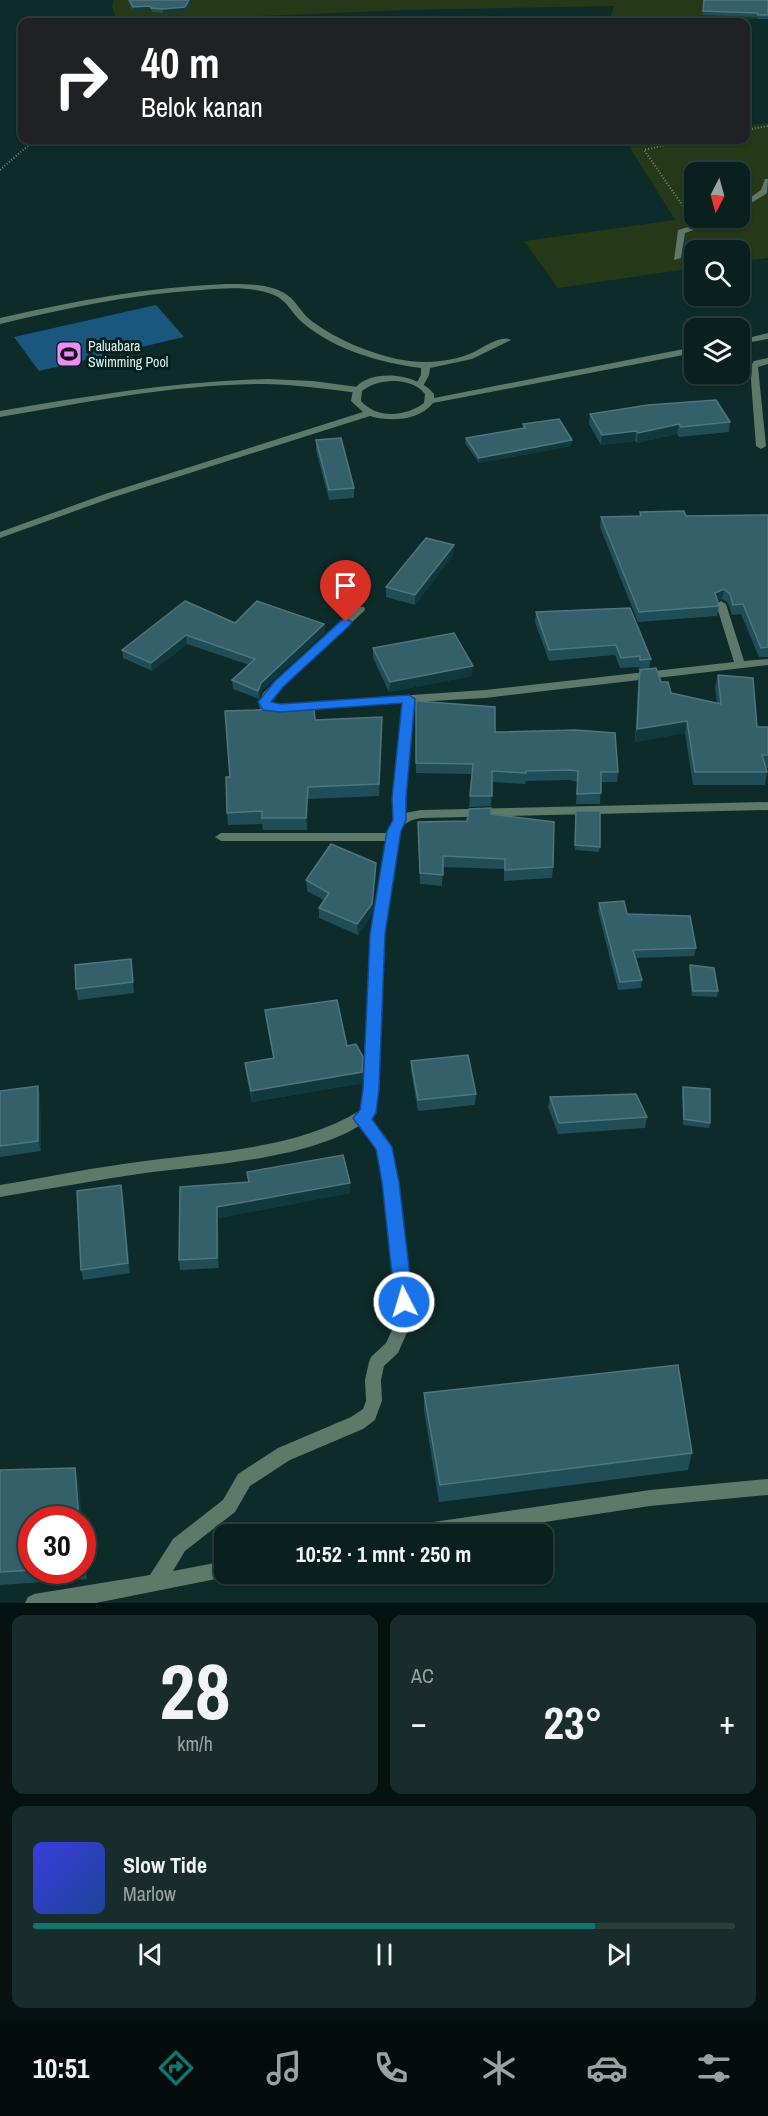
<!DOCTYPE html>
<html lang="id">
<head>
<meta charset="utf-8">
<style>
	:root { --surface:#0a201e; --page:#182d2b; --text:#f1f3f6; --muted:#99a3a4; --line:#2a3e3c; --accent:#0f766e }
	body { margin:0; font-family:"Archivo Narrow",sans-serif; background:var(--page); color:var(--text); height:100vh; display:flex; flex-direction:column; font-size:22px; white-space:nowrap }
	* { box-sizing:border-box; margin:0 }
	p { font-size:20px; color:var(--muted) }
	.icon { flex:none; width:33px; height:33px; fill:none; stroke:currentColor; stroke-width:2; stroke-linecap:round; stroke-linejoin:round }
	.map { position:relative; height:1603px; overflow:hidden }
	.details { display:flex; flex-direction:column; gap:12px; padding:12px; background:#061210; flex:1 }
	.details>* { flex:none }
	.hud { position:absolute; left:18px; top:18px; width:732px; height:126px; border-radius:12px; box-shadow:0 2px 4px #0004,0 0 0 2px var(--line); background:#202124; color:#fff; overflow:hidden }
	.needle { width:39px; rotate:186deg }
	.fabs { position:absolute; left:684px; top:162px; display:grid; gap:12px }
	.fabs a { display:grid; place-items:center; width:66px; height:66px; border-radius:12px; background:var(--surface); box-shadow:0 2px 4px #0004,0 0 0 2px var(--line); font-size:30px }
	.speed { position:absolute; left:18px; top:1506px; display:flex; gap:12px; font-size:30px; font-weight:700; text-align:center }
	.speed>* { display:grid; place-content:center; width:78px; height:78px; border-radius:50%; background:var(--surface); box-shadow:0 2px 4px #0004,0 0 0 2px var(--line); line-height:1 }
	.speed .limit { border:9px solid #d22; background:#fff; color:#111 }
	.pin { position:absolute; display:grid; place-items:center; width:51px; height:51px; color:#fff; margin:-62px -26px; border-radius:50% 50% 50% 0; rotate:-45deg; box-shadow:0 0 6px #0007 }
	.pin .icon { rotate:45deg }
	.me { position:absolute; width:66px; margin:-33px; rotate:355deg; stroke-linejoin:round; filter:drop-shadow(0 0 4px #0008) }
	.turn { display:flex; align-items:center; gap:21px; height:126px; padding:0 24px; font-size:27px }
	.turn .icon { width:78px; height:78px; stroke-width:2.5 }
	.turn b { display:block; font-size:42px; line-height:51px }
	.big { font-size:45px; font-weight:700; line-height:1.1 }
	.details .card { flex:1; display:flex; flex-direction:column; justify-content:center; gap:9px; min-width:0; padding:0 21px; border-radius:12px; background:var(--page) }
	.details .dial { align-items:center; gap:0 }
	.dial b { font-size:78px; line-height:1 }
	.song { display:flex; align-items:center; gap:18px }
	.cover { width:72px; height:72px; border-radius:9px; background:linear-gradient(135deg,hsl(240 70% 55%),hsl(220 70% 35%)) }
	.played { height:6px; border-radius:3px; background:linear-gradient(90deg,var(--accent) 80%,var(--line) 80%) }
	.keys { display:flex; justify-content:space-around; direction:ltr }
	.heat { display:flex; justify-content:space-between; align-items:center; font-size:33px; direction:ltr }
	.details .tiles { flex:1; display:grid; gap:12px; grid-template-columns:1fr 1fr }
	.card:last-child { grid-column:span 2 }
	.trip { position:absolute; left:214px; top:1524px; width:339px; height:60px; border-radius:12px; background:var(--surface); box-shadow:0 2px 4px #0004,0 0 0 2px var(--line); font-weight:700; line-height:60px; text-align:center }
	.tabs { display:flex; height:96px; justify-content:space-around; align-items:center; background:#040d0c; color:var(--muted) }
	.tabs .icon { width:42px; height:42px }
	.tabs .active { color:var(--accent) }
	.tabs b { font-size:27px; color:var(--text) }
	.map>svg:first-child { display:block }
	.green { fill:#253817; fill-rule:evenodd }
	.water { fill:#1a577f }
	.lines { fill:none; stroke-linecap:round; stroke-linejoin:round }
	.path { stroke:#6c8582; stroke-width:2; stroke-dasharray:1 2; stroke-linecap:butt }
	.lane { fill:#5d796a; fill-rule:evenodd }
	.street { fill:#5d796a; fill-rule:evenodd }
	.wall { fill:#1f4e58 }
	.shaded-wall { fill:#0f393e }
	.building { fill:#346069; stroke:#4f767e; stroke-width:1.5 }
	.route { fill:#1a73e8; stroke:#114b97; stroke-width:1.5 }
	.labels { text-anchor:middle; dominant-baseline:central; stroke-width:6; stroke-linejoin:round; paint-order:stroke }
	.far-poi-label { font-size:14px; fill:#e0f1ef; stroke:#03211f; text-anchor:start }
</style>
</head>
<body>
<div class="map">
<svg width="768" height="1603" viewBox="0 0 768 1603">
	<rect width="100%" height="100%" fill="#0d2b28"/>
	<g class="green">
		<polygon points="113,0 768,0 768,19 609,22 614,6 409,10 117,22 112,7"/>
		<path d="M768 123V258L740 262V250H694V268L558 288 524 241 675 220 629 146 666 140H746V126ZM694 172H740V218H694Z"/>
	</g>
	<polygon class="water" points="156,305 184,337 39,371 14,337"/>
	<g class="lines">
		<g class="path">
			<polyline points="746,130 768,126"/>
			<polyline points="687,140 644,150 687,212"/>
			<polyline points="0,170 30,144"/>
		</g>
		<g class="lane">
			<polygon points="765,179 768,179 767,193 740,210 740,205 761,190"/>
			<polygon points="718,218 728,218 685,233 681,258 674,260 678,230"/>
			<path d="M225 284C246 284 275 283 291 298 299 306 304 316 313 322 338 340 367 352 397 359 423 364 449 363 474 352 483 347 503 334 511 340L472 359 430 368 429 375 423 386 420 387 416 384 421 375V368C381 363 335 350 303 323 292 314 288 301 274 295 252 286 226 288 202 290 133 294 67 308 0 324V318C74 301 148 287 225 284Z"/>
			<polygon points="768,358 768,364 758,367 766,446 761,449 756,446 750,367 754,361"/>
			<path d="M268 379 313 381 358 387 362 390 358 393C328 389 298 385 267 384 177 384 88 402 0 417V411C89 396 178 381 268 379Z"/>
		</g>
		<g class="street">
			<polygon points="768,333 768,339 740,344 740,340"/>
			<path d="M694 347V353L433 403C419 421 390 422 370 416L114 497 0 538V532L108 493 363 412 351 401C352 396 352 391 356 387 373 368 419 374 434 394V398ZM396 381C408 382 418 385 425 394L424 403C405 417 377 419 361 401L362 391C373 383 383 381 396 381Z"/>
			<path d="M721 601 726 604 744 661 768 659V665L485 698 414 702 405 813 421 810 768 802V810L421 818C411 820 404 822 400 831L383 934 378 1089 375 1113 371 1119 391 1147 398 1182 413 1319 398 1353 384 1366 381 1380 382 1401 377 1414 375 1420 363 1429 290 1460 250 1486 235 1512 185 1551 173 1571 225 1561V1574H232L231 1576 96 1603H25L28 1597 34 1594 150 1575 173 1539 223 1500 238 1474 278 1448 351 1417 363 1409 366 1401 365 1380 369 1362 371 1357 386 1343 397 1319 384 1182 377 1149 359 1126C305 1159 209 1165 145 1173 97 1180 48 1189 0 1197V1185C48 1177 96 1167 145 1161 217 1151 297 1149 361 1110L364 1089 371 934 386 841H221L215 837 221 833H388L393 821V798L403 703 281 712 261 709 259 706 263 693 356 607H364L365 609 364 611 272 697 271 703 281 704 485 690 734 662 716 604Z"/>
			<polygon points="768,1479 768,1495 650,1506 466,1534 404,1534 407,1528 413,1525 650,1490"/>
		</g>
	</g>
	<g class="wall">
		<polygon points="128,0 191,0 186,11 163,13 152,12 151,10 133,11"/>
		<polygon points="703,0 768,0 768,19 758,19 757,17 703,15"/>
		<polygon points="590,414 730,422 729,432 679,437 677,434 637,443 635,441 601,445 589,424"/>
		<polygon points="523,424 572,440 571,446 479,463 465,443 466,438 523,428"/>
		<polygon points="316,440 354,488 354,498 329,500 316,450"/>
		<polygon points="640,512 686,516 768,517 768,657 759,657 741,614 732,615 728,603 722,599 718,601 719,606 717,616 638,622 600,527 601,517 639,516"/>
		<polygon points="453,555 415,605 386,597 386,587"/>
		<polygon points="536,612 651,659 649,669 671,693 717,703 715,687 718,675 757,727 768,727 768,768 766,768 767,772 765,785 693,785 685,733 635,742 638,682 640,670 638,670 639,667 620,668 615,655 549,661 535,622"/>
		<polygon points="235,623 324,624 325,632 261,691 259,699 233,689 232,680 249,665 187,644 152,671 123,658 122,650"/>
		<polygon points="373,648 472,676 389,692 373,658"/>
		<polygon points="416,701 495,732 618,772 617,782 601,782 600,804 576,804 577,782 569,780 526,781 525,784 492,782 491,806 469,807 472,774 416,773"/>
		<polygon points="315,720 382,729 379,796 308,799 307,830 263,830 262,824 228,825 227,813 230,777"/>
		<polygon points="491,814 553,867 552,878 504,881 504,869 443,867 442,886 420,884 418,822 467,821"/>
		<polygon points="576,817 600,847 599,852 575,850"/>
		<polygon points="376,863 376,873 372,914 358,935 319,918 319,908 324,900 307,891 306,880"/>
		<polygon points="599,903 627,914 696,948 694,956 636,958 642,980 641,988 618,990 598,911"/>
		<polygon points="131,959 134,993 78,1000 76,989"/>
		<polygon points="690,965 718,991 717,997 692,996 689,970"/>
		<polygon points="265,1010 347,1046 363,1057 362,1083 252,1102 246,1074 245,1063 273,1058 266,1021"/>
		<polygon points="411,1061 476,1094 475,1105 418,1111 411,1071"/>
		<polygon points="38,1086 40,1097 41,1151 0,1157 0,1091"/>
		<polygon points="683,1087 710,1123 709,1128 683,1125 682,1092"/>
		<polygon points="550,1097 647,1117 645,1128 558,1134 548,1107"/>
		<polygon points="247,1172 350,1193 218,1218 219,1268 180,1270 179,1260 248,1182"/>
		<polygon points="123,1195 130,1273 83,1280 81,1270"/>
		<polygon points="424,1393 692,1453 688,1470 439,1502 424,1410"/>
		<polygon points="0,1470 79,1481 32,1520 32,1570 82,1570 82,1528 87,1579 0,1585"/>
	</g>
	<g class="shaded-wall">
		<polygon points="189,0 191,0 186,11 163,13 163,9"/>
		<polygon points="150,6 151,10 133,11 133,7"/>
		<polygon points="679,424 677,434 637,443 638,433"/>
		<polygon points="636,431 635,441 601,445 602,435"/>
		<polygon points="572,440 571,446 479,463 479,458"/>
		<polygon points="454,545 453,555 415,605 415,595"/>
		<polygon points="724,589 722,599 714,603 715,593"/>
		<polygon points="324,624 325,632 261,691 259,699 258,691 261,683"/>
		<polygon points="186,635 187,644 152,671 151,663"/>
		<polygon points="473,666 472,676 389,692 390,682"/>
		<polygon points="687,721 685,733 635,742 637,729"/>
		<polygon points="308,787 308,799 307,830 306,818"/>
		<polygon points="376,863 376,873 372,914 358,935 357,924"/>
		<polygon points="363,1057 362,1083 252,1102 251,1091"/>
		<polygon points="38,1086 40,1097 41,1151 38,1141"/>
		<polygon points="350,1183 350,1193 218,1218 219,1268 217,1258 217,1207"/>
		<polygon points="121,1185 123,1195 130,1273 128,1263"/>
		<polygon points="75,1468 79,1481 82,1520 79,1520"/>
		<polygon points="82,1528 87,1579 83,1566"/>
	</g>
	<g class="building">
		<polygon points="129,0 189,0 185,7 163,9 151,8 150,6 133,7"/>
		<polygon points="704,0 768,0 768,15 758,15 757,13 703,11"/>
		<polygon points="716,400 730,422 681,427 679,424 638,433 636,431 602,435 590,414 648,405"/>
		<polygon points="559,419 572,440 479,458 466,438 525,428 523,424"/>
		<polygon points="341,438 354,488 329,490 316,440"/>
		<polygon points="684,511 686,516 768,515 768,647 761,648 743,604 733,605 730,594 724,589 715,593 719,606 639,612 601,517 641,516 640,512"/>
		<polygon points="426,538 454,545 415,595 386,587"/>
		<polygon points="185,601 235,623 257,601 324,624 261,683 258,691 232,680 255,659 186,635 151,663 122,650"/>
		<polygon points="630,608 651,659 640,660 640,656 621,658 616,645 549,650 536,612"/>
		<polygon points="454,633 473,666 390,682 373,648"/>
		<polygon points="656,668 661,682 668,682 671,693 721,704 718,675 753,678 757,727 768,727 768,755 762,755 767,772 695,772 687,721 637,729 640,670"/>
		<polygon points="416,701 495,707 495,732 576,730 615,733 618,772 601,772 601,793 577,794 578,771 570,770 526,771 526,773 492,771 492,796 470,796 473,764 416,763"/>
		<polygon points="314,708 315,720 382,717 379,784 308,787 306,818 262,818 262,811 227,813 226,777 230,777 225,711"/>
		<polygon points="491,808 491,814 554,822 553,867 505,870 505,859 443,856 443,875 420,873 418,822 467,821 469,809"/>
		<polygon points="576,811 600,811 600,847 575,845"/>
		<polygon points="331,844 376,863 372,904 357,924 319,908 329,893 306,880"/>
		<polygon points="624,901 627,914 690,916 696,948 633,950 642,980 620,982 599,903"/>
		<polygon points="131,959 133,982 76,989 75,965"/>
		<polygon points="690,965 714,968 718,991 693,991"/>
		<polygon points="337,1000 347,1046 356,1044 363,1057 362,1072 251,1091 245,1063 274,1058 265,1010"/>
		<polygon points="468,1055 476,1094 418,1100 411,1061"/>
		<polygon points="38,1086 38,1141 0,1146 0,1091"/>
		<polygon points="683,1087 710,1089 710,1123 684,1119"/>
		<polygon points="636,1094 647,1117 559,1123 550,1097"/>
		<polygon points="343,1155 350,1183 217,1207 217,1258 179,1260 180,1187 249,1182 247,1172"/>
		<polygon points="121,1185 128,1263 81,1270 77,1191"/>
		<polygon points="678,1365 692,1453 440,1485 424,1393"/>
		<polygon points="75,1468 79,1520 32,1520 32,1570 0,1572 0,1470"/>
	</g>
	<polygon class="route" points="346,619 352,622 350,625 283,687 271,702 281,704 409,695 415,699 406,798 406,820 401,831 385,934 379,1089 376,1113 372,1119 392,1147 399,1182 413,1302 410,1308 404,1310 397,1308 395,1302 382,1182 376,1149 353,1118 360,1110 363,1089 370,934 387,831 393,820 392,798 402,703 281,712 263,710 258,702 275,681 342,620"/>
	<defs>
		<symbol id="stadium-square" viewBox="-11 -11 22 22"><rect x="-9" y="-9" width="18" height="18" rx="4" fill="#ef8bf7" stroke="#03211f"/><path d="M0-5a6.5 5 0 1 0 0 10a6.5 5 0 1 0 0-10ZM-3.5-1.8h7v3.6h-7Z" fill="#111"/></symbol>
	</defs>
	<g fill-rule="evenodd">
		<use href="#stadium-square" x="54" y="339" width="30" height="30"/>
	</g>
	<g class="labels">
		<g class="far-poi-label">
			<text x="88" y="346">Paluabara<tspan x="88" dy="16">Swimming Pool</tspan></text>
		</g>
	</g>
</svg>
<div class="fabs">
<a><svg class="needle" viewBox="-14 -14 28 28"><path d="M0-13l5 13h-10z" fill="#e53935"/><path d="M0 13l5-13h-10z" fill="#99a3a4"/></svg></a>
<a><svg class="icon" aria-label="search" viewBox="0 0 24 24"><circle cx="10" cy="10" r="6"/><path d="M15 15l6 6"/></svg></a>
<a><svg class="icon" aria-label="layers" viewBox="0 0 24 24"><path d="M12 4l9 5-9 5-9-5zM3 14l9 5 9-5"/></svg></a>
</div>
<div class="speed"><div class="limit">30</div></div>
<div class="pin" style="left:346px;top:622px;background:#d93025"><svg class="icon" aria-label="arrive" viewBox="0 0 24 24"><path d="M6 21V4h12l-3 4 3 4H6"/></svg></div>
<svg class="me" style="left:404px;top:1302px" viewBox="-20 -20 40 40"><circle r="17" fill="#1a73e8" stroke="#fff" stroke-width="3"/><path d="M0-11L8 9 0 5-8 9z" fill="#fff"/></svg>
<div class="trip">10:52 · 1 mnt · 250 m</div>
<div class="hud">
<div class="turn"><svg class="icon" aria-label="right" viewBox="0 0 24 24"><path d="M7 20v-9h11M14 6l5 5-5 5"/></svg><div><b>40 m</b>Belok kanan</div></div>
</div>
</div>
<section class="details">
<div class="tiles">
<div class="card dial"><b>28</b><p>km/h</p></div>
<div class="card"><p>AC</p>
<div class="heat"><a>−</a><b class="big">23°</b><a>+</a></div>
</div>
<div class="card">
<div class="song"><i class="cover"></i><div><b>Slow Tide</b><p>Marlow</p></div></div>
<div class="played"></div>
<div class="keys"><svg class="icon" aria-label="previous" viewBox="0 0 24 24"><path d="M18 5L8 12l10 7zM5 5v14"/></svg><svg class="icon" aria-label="pause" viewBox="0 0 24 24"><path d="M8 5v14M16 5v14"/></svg><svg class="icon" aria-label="next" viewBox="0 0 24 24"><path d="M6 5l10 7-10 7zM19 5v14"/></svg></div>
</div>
</div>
</section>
<nav class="tabs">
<b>10:51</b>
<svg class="icon active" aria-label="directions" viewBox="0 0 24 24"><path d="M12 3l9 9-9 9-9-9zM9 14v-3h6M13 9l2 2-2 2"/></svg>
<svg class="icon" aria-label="music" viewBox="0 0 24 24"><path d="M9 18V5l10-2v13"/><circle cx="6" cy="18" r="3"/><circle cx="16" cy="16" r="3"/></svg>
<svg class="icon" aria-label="phone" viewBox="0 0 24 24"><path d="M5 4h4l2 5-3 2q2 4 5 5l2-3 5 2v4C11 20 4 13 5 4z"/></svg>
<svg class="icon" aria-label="climate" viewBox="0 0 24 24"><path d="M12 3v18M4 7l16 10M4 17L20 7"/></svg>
<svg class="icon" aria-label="car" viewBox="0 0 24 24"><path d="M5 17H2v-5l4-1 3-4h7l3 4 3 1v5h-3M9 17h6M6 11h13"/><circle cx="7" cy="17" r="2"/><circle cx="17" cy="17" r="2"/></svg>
<svg class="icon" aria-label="filters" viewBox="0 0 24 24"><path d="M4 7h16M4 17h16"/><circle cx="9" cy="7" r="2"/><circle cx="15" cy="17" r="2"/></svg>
</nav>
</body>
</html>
